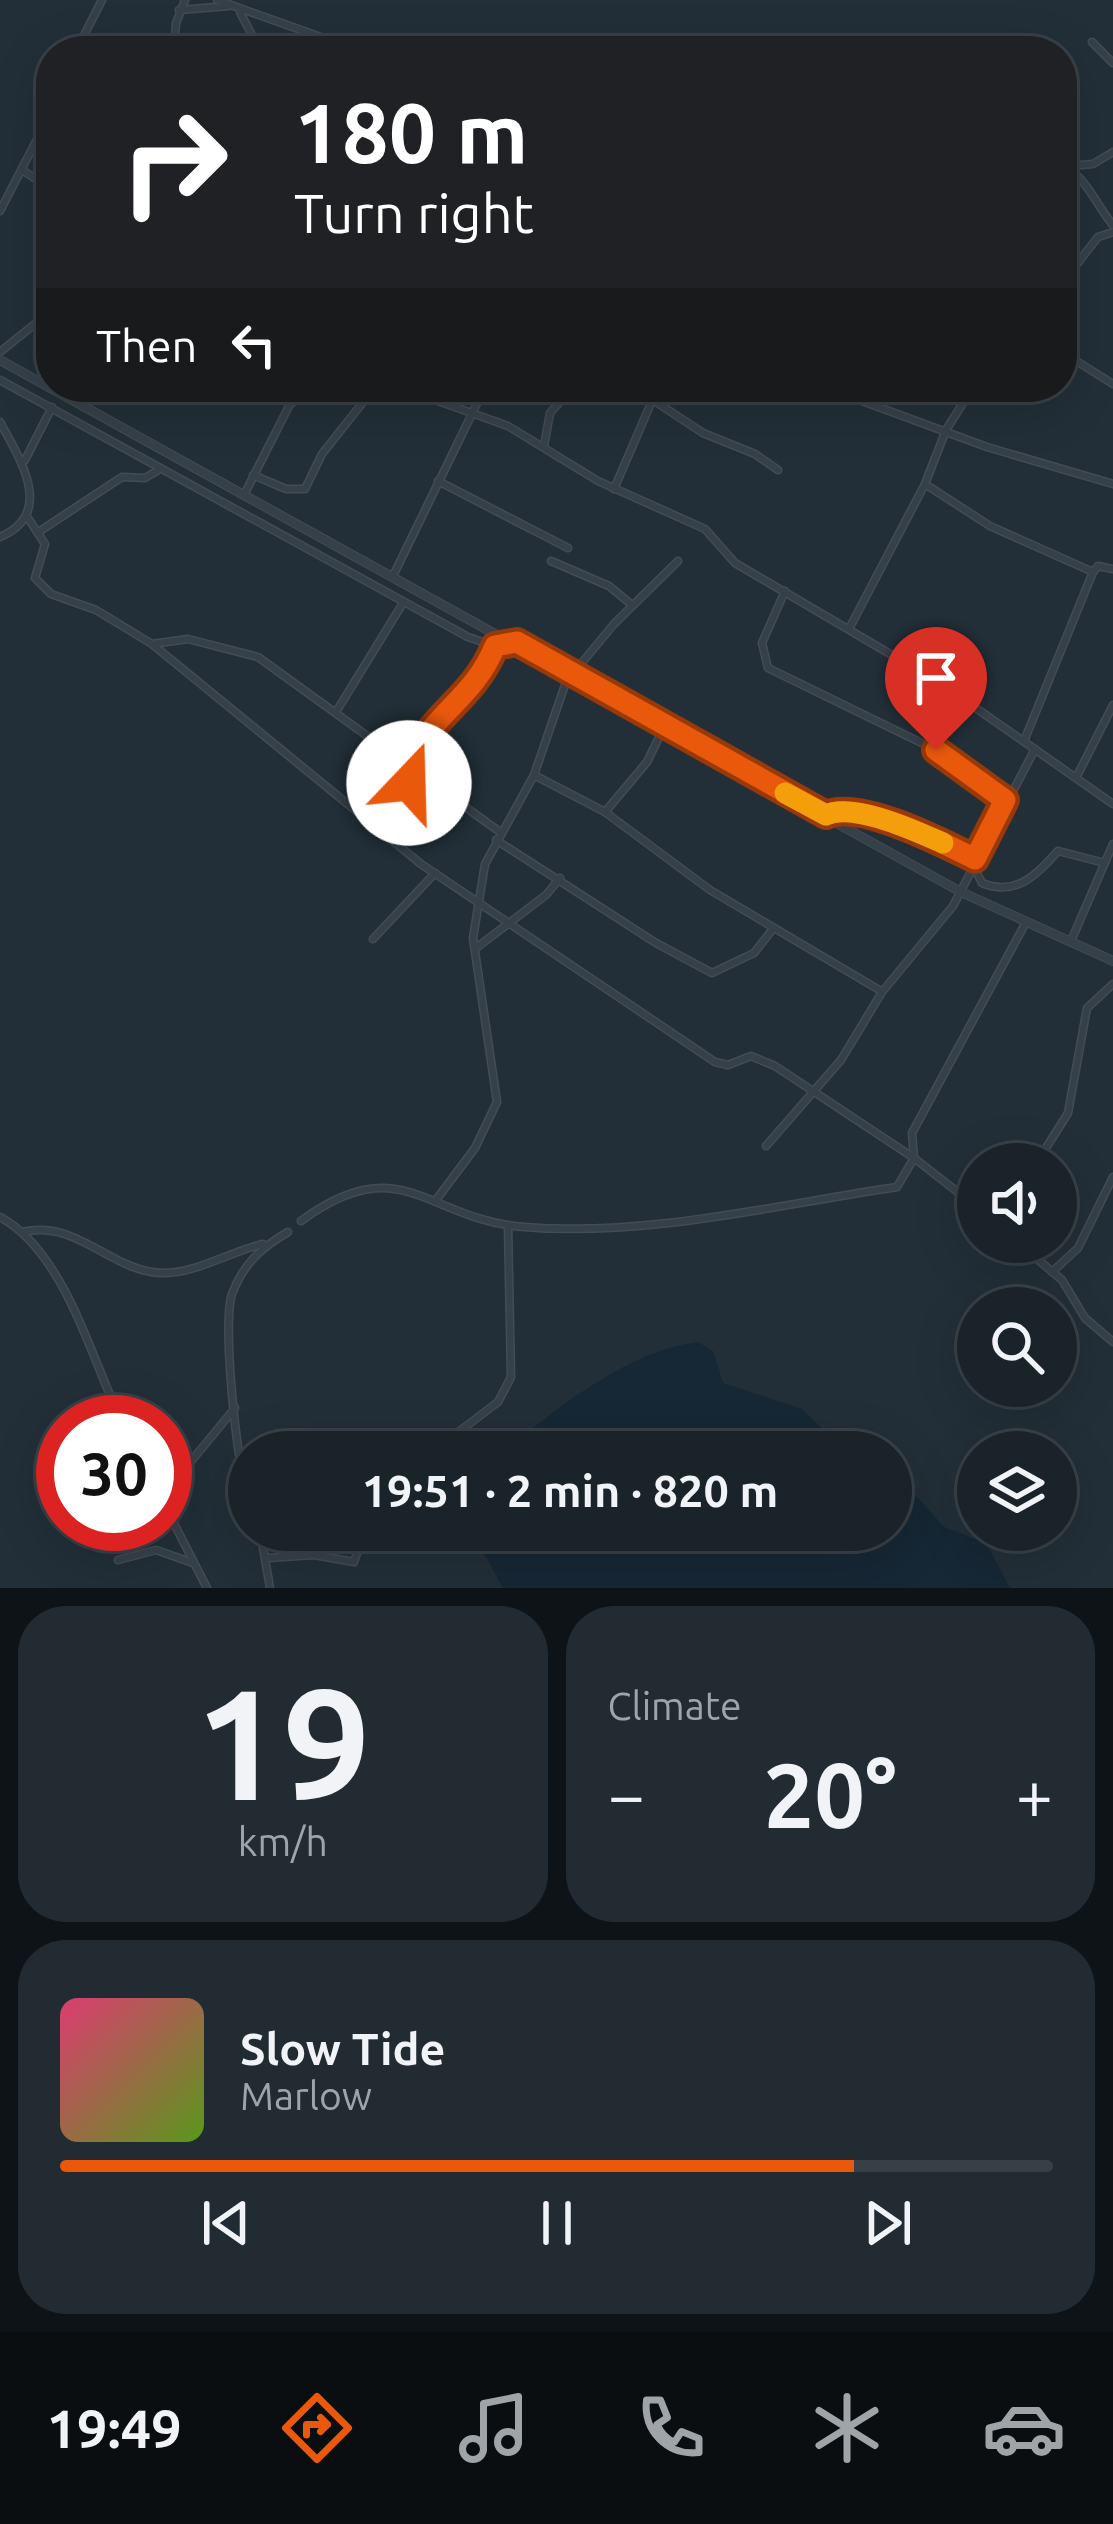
<!DOCTYPE html>
<html lang="en">
<head>
<meta charset="utf-8">
<style>
	:root { --surface:#1a232a; --page:#232b32; --text:#f1f3f6; --muted:#9fa4a8; --line:#384047; --accent:#ea580c }
	body { margin:0; font-family:Ubuntu,sans-serif; background:var(--page); color:var(--text); height:100vh; display:flex; flex-direction:column; font-size:45px; white-space:nowrap }
	* { box-sizing:border-box; margin:0 }
	p { font-size:39px; color:var(--muted) }
	.icon { flex:none; width:66px; height:66px; fill:none; stroke:currentColor; stroke-width:2; stroke-linecap:round; stroke-linejoin:round }
	.map { position:relative; height:1588px; overflow:hidden }
	.panel { display:flex; flex-direction:column; gap:18px; padding:18px; background:#0e1317; flex:1 }
	.panel>* { flex:none }
	.hud { position:absolute; left:36px; top:36px; width:1041px; height:366px; border-radius:48px; box-shadow:0 12px 48px #0002,0 0 0 3px var(--line); background:#202124; color:#fff; overflow:hidden }
	.controls { position:absolute; left:957px; top:1143px; display:grid; gap:24px }
	.controls a { display:grid; place-items:center; width:120px; height:120px; border-radius:50%; background:var(--surface); box-shadow:0 12px 48px #0002,0 0 0 3px var(--line); font-size:60px }
	.speed { position:absolute; left:36px; top:1395px; display:flex; gap:24px; font-size:60px; font-weight:700; text-align:center }
	.speed>* { display:grid; place-content:center; width:156px; height:156px; border-radius:50%; background:var(--surface); box-shadow:0 12px 48px #0002,0 0 0 3px var(--line); line-height:1 }
	.speed .limit { border:18px solid #d22; background:#fff; color:#111 }
	.pin { position:absolute; display:grid; place-items:center; width:102px; height:102px; color:#fff; margin:-123px -51px; border-radius:50% 50% 50% 0; rotate:-45deg; box-shadow:0 0 12px #0007 }
	.pin .icon { rotate:45deg }
	.me { position:absolute; width:132px; margin:-66px; rotate:21deg; stroke-linejoin:round; filter:drop-shadow(0 0 9px #0008) }
	.turn { display:flex; align-items:center; gap:42px; height:252px; padding:0 60px; font-size:54px }
	.turn .icon { width:156px; height:156px; stroke-width:2.5 }
	.turn b { display:block; font-size:84px; line-height:102px }
	.then { display:flex; align-items:center; height:114px; padding:0 60px; background:#0003; gap:24px; font-size:45px }
	.big { font-size:90px; font-weight:600; line-height:1.1 }
	.panel .card { flex:1; display:flex; flex-direction:column; justify-content:center; gap:18px; min-width:0; padding:0 42px; border-radius:48px; background:var(--page) }
	.panel .dial { align-items:center; gap:0 }
	.dial b { font-size:156px; line-height:1 }
	.song { display:flex; align-items:center; gap:36px }
	.cover { width:144px; height:144px; border-radius:18px; background:linear-gradient(135deg,hsl(340 70% 55%),hsl(90 70% 35%)) }
	.played { height:12px; border-radius:6px; background:linear-gradient(90deg,var(--accent) 80%,var(--line) 80%) }
	.keys { display:flex; justify-content:space-around; direction:ltr }
	.heat { display:flex; justify-content:space-between; align-items:center; font-size:66px; direction:ltr }
	.panel .tiles { flex:1; display:grid; gap:18px; grid-template-columns:1fr 1fr }
	.card:last-child { grid-column:span 2 }
	.trip { position:absolute; left:228px; top:1431px; width:684px; height:120px; border-radius:60px; background:var(--surface); box-shadow:0 12px 48px #0002,0 0 0 3px var(--line); font-weight:600; line-height:120px; text-align:center }
	.menu { display:flex; height:192px; justify-content:space-around; align-items:center; background:#0a0e11; color:var(--muted) }
	.menu .icon { width:84px; height:84px }
	.menu .on { color:var(--accent) }
	.menu b { font-size:54px; color:var(--text) }
	.map>svg:first-child { display:block }
	.water { fill:#162735 }
	.lines { fill:none; stroke-linecap:round; stroke-linejoin:round }
	.minor-casing { stroke:#424c55; stroke-width:9 }
	.tertiary-casing { stroke:#424c55; stroke-width:10 }
	.minor { stroke:#364049; stroke-width:6 }
	.tertiary { stroke:#364049; stroke-width:8 }
	.route-casing { stroke:#983908; stroke-width:30 }
	.route { stroke:#ea580c; stroke-width:21 }
	.slow { stroke:#f59e0b; stroke-width:21 }
</style>
</head>
<body>
<div class="map">
<svg width="1113" height="1588" viewBox="0 0 1113 1588">
	<rect width="100%" height="100%" fill="#222f38"/>
	<g class="water">
		<path d="M698 1342 713 1351 723 1383 802 1409 830 1436 872 1452H503C559 1407 627 1351 698 1342Z"/>
		<polygon points="891,1468 944,1527 986,1543 1010,1588 503,1588 471,1530 891,1530"/>
	</g>
	<g class="lines">
		<defs>
			<g id="minor">
				<polyline points="217,0 360,51"/>
				<polyline points="179,10 229,6"/>
				<polyline points="240,12 260,51"/>
				<polyline points="1092,42 1113,63"/>
				<polyline points="76,51 102,0"/>
				<polyline points="174,51 176,23 185,0"/>
				<path d="M1062 165C1086 176 1096 205 1113 225"/>
				<polyline points="1067,166 1093,164 1113,152"/>
				<polyline points="22,170 51,189"/>
				<polyline points="0,211 51,112"/>
				<polyline points="1062,283 1098,237 1113,232"/>
				<polyline points="0,352 51,311"/>
				<polyline points="1062,352 1113,384"/>
				<polyline points="0,380 468,637 495,646 513,643"/>
				<polyline points="399,387 508,426 598,481 705,529 735,563 943,685 1113,804"/>
				<polyline points="824,387 987,447 1113,484"/>
				<polyline points="653,400 703,433 755,454 778,470"/>
				<path d="M0 422C18 456 57 513 0 537"/>
				<polyline points="544,446 550,413 573,387"/>
				<polyline points="25,460 52,407"/>
				<polyline points="253,475 286,489 305,489 322,454 375,387"/>
				<polyline points="438,481 568,548"/>
				<polyline points="925,484 990,526 1093,572"/>
				<polyline points="614,489 658,387"/>
				<polyline points="245,493 289,406 307,387"/>
				<path d="M26 515 45 544 35 578 51 594 96 610 152 644 421 864 715 1062 728 1065 751 1056 775 1066 914 1158 897 1187C775 1205 648 1237 524 1227 427 1220 402 1147 301 1221"/>
				<polyline points="40,531 122,477 145,478 160,469"/>
				<polyline points="551,561 609,586 632,605"/>
				<polyline points="393,576 485,387"/>
				<polyline points="785,591 762,643 768,668 936,750 1005,799"/>
				<polyline points="850,627 925,484 946,430 973,387"/>
				<polyline points="152,644 188,639 258,657 500,832"/>
				<polyline points="336,712 403,603"/>
				<polyline points="1024,741 1093,572 1098,566 1113,569"/>
				<polyline points="534,775 605,812 710,890 881,991"/>
				<polyline points="1077,776 1113,705"/>
				<polyline points="605,812 647,762 664,727"/>
				<path d="M826 815C858 799 942 842 974 858"/>
				<polyline points="378,828 409,783 419,739 466,696 495,646"/>
				<polyline points="496,840 656,943 712,973 754,953 772,930"/>
				<path d="M974 867 982 883C1017 897 1037 874 1058 851L1105 863"/>
				<polyline points="373,939 435,873"/>
				<polyline points="1071,941 1113,844"/>
				<polyline points="476,948 546,895 560,878"/>
				<polyline points="766,1146 841,1060 882,992 953,906 1035,749"/>
				<polyline points="1036,1164 1068,1113 1087,1008 1113,984"/>
				<polyline points="436,1200 475,1148 497,1102 473,938 485,864 534,775 566,682 614,624 678,561"/>
				<polyline points="978,1208 914,1158 912,1133 1025,924"/>
				<path d="M0 1217C65 1252 91 1359 122 1422"/>
				<path d="M23 1232C78 1219 112 1273 164 1273 197 1273 231 1251 263 1244"/>
				<polyline points="1017,1242 1062,1280 1085,1318 1113,1342"/>
				<polyline points="1052,1272 1078,1248 1113,1177"/>
				<polyline points="432,1452 498,1402 511,1377 508,1225"/>
				<polyline points="165,1493 235,1408"/>
				<path d="M249 1501C237 1470 222 1324 232 1294 243 1264 262 1247 288 1232"/>
				<polyline points="165,1506 207,1588"/>
				<polyline points="260,1530 270,1588"/>
				<polyline points="268,1558 314,1555 354,1562 365,1530"/>
				<polyline points="118,1560 156,1550 193,1563"/>
			</g>
			<polyline id="tertiary" points="0,360 961,892 1113,961"/>
		</defs>
		<use href="#minor" class="minor-casing"/>
		<use href="#tertiary" class="tertiary-casing"/>
		<use href="#minor" class="minor"/>
		<use href="#tertiary" class="tertiary"/>
	</g>
	<g class="lines">
		<defs>
			<path id="route" d="M409 783C416 718 470 708 495 646L517 642 826 815C858 799 943 843 975 859L1005 800 936 750"/>
		</defs>
		<use href="#route" class="route-casing"/>
		<use href="#route" class="route"/>
		<path class="slow" d="M785 793 826 815C853 802 915 831 943 843"/>
	</g>
</svg>
<div class="controls">
<a><svg class="icon" aria-label="sound" viewBox="0 0 24 24"><path d="M4 9h4l5-4v14l-5-4H4zM17 9q2 3 0 6"/></svg></a>
<a><svg class="icon" aria-label="search" viewBox="0 0 24 24"><circle cx="10" cy="10" r="6"/><path d="M15 15l6 6"/></svg></a>
<a><svg class="icon" aria-label="layers" viewBox="0 0 24 24"><path d="M12 4l9 5-9 5-9-5zM3 14l9 5 9-5"/></svg></a>
</div>
<div class="speed"><div class="limit">30</div></div>
<div class="pin" style="left:936px;top:750px;background:#d93025"><svg class="icon" aria-label="arrive" viewBox="0 0 24 24"><path d="M6 21V4h12l-3 4 3 4H6"/></svg></div>
<svg class="me" style="left:409px;top:783px" viewBox="-20 -20 40 40"><circle r="19" fill="#fff"/><path d="M0-13L10 11 0 6-10 11z" fill="#ea580c"/></svg>
<div class="trip">19:51 · 2 min · 820 m</div>
<div class="hud">
<div class="turn"><svg class="icon" aria-label="right" viewBox="0 0 24 24"><path d="M7 20v-9h11M14 6l5 5-5 5"/></svg><div><b>180 m</b>Turn right</div></div>
<div class="then">Then<svg class="icon" aria-label="left" viewBox="0 0 24 24"><path d="M17 20v-9H6M10 6l-5 5 5 5"/></svg></div>
</div>
</div>
<section class="panel">
<div class="tiles">
<div class="card dial"><b>19</b><p>km/h</p></div>
<div class="card"><p>Climate</p>
<div class="heat"><a>−</a><b class="big">20°</b><a>+</a></div>
</div>
<div class="card">
<div class="song"><i class="cover"></i><div><b>Slow Tide</b><p>Marlow</p></div></div>
<div class="played"></div>
<div class="keys"><svg class="icon" aria-label="previous" viewBox="0 0 24 24"><path d="M18 5L8 12l10 7zM5 5v14"/></svg><svg class="icon" aria-label="pause" viewBox="0 0 24 24"><path d="M8 5v14M16 5v14"/></svg><svg class="icon" aria-label="next" viewBox="0 0 24 24"><path d="M6 5l10 7-10 7zM19 5v14"/></svg></div>
</div>
</div>
</section>
<nav class="menu">
<b>19:49</b>
<svg class="icon on" aria-label="directions" viewBox="0 0 24 24"><path d="M12 3l9 9-9 9-9-9zM9 14v-3h6M13 9l2 2-2 2"/></svg>
<svg class="icon" aria-label="music" viewBox="0 0 24 24"><path d="M9 18V5l10-2v13"/><circle cx="6" cy="18" r="3"/><circle cx="16" cy="16" r="3"/></svg>
<svg class="icon" aria-label="phone" viewBox="0 0 24 24"><path d="M5 4h4l2 5-3 2q2 4 5 5l2-3 5 2v4C11 20 4 13 5 4z"/></svg>
<svg class="icon" aria-label="climate" viewBox="0 0 24 24"><path d="M12 3v18M4 7l16 10M4 17L20 7"/></svg>
<svg class="icon" aria-label="car" viewBox="0 0 24 24"><path d="M5 17H2v-5l4-1 3-4h7l3 4 3 1v5h-3M9 17h6M6 11h13"/><circle cx="7" cy="17" r="2"/><circle cx="17" cy="17" r="2"/></svg>
</nav>
</body>
</html>
